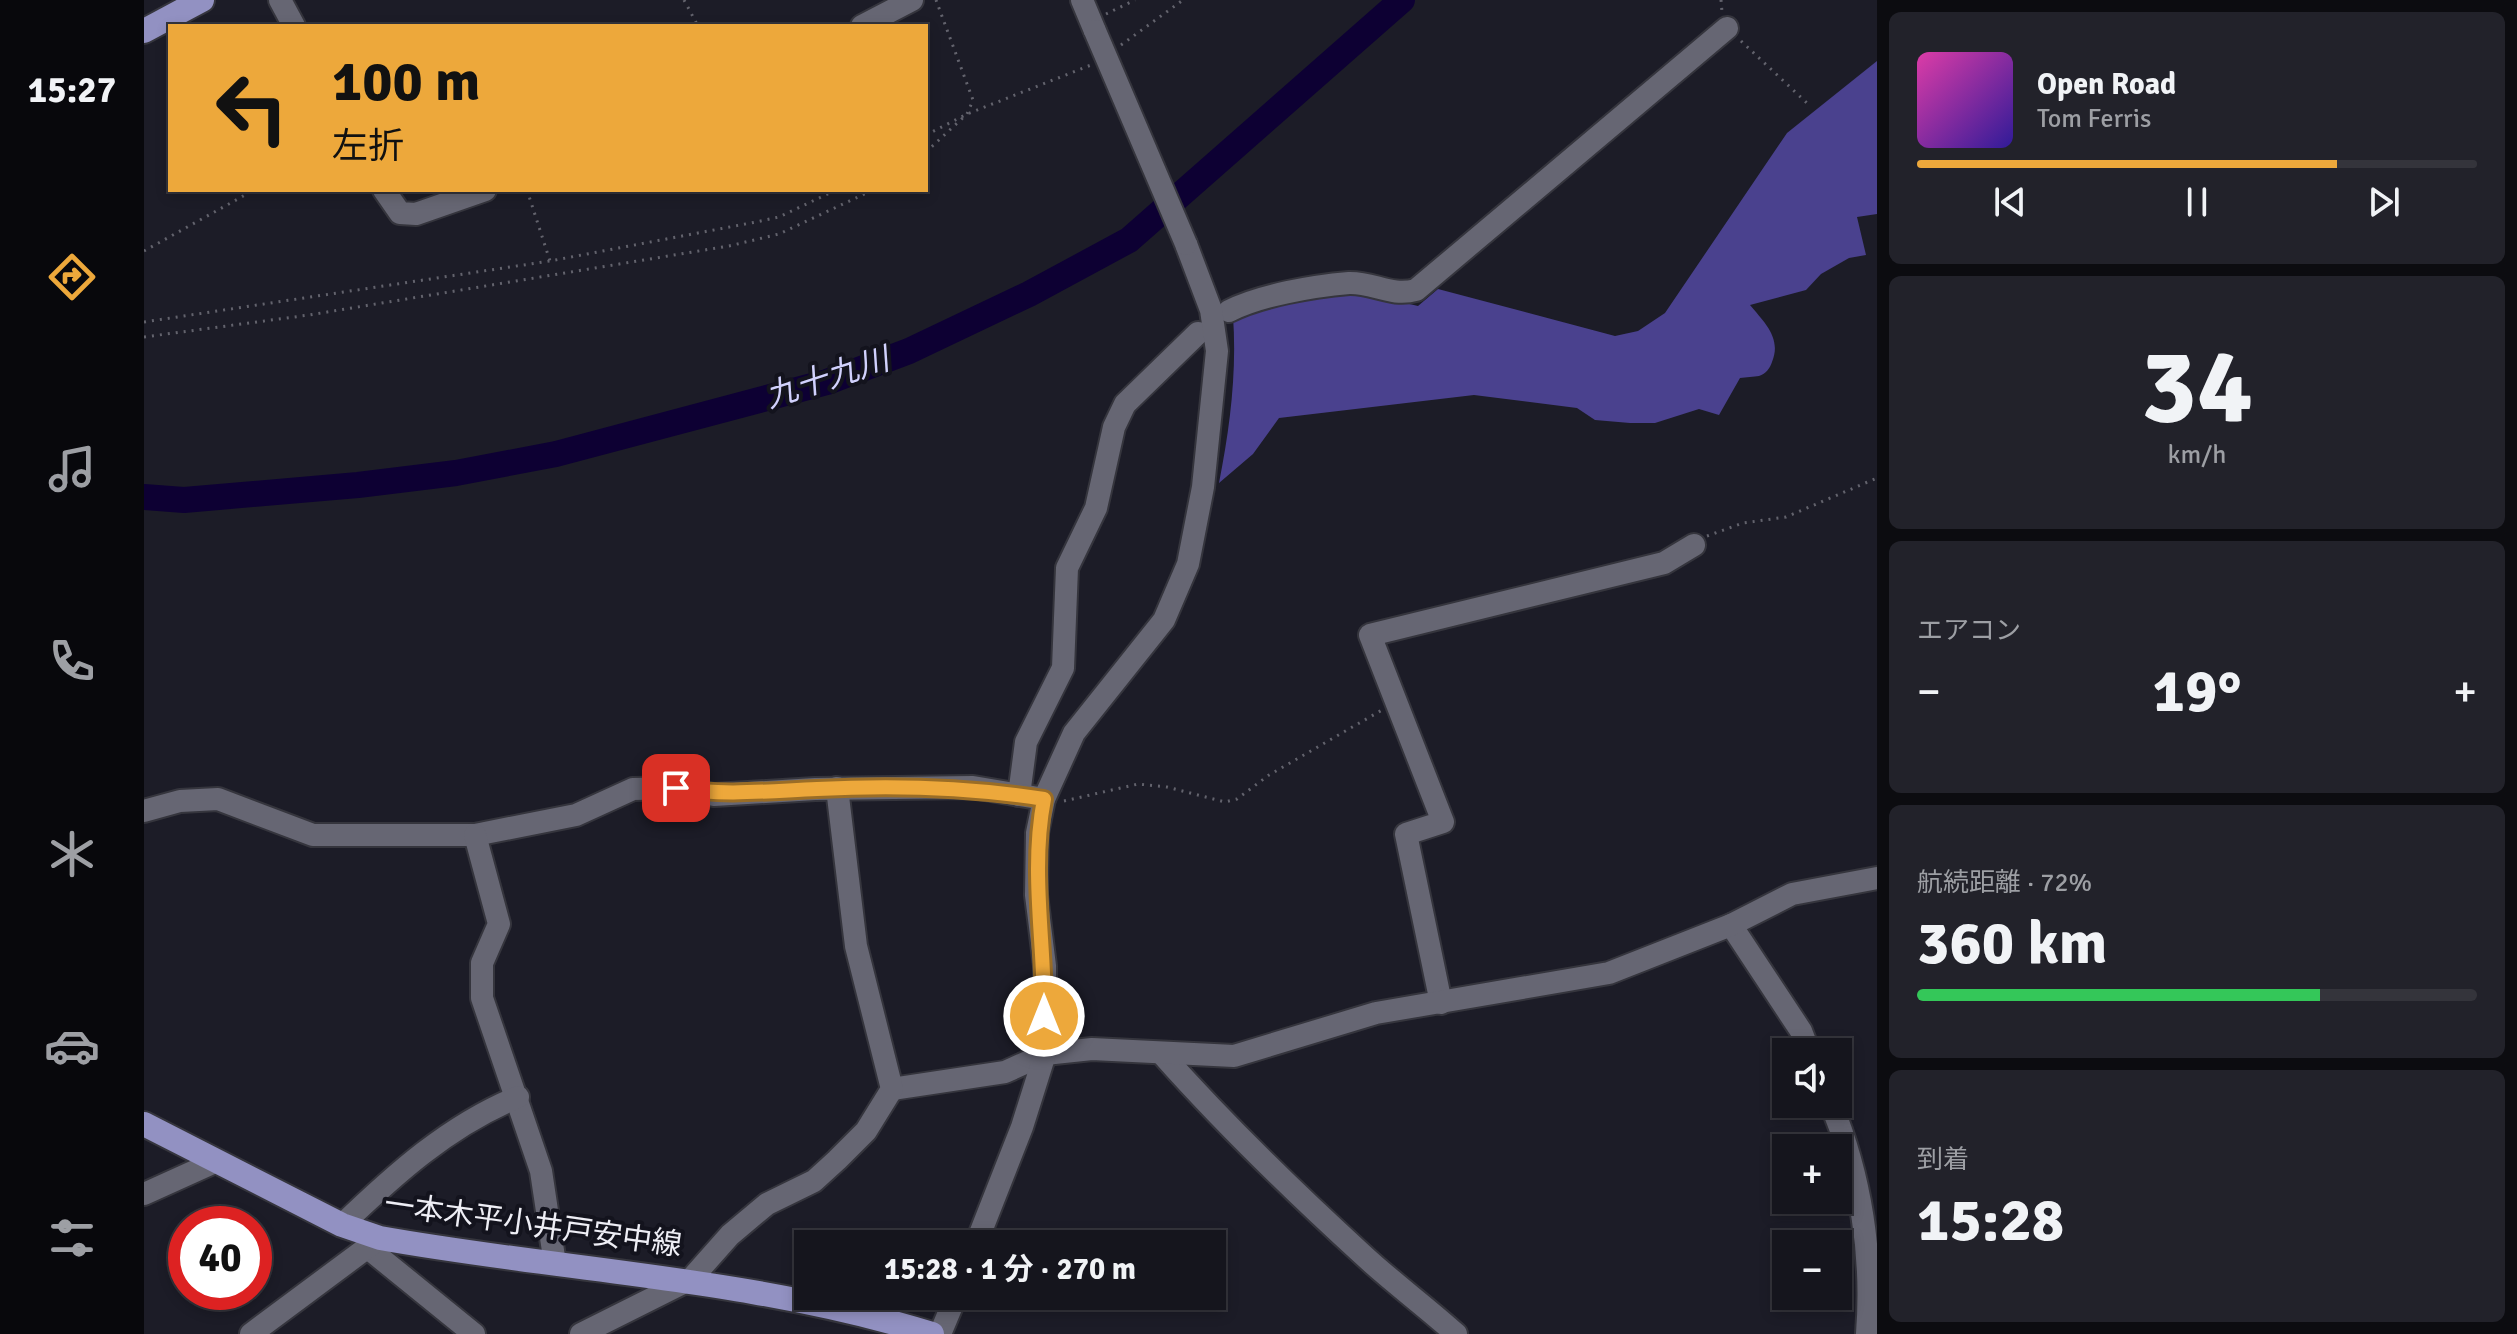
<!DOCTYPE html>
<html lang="ja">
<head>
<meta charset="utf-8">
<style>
	:root { --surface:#15151d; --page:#22222a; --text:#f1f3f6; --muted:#9d9fa4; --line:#34343b; --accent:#eda83b }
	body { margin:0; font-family:Signika,"Noto Sans JP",sans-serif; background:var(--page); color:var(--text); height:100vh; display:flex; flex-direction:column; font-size:30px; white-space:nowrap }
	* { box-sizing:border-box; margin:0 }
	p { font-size:26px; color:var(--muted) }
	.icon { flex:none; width:44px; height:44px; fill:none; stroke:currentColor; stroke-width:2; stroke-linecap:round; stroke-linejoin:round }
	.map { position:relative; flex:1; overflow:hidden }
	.sheet { display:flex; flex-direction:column; gap:12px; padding:12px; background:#0c0c10; width:640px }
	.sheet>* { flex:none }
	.banner { position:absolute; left:24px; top:24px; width:760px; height:168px; border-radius:0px; box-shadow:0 4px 12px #0003,0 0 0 2px var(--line); background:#eda83b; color:#111; overflow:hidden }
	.fabs { position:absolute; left:1628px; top:1038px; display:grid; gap:16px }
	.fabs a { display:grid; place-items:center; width:80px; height:80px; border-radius:0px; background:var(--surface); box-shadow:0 4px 12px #0003,0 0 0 2px var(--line); font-size:40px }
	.speed { position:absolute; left:24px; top:1206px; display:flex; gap:16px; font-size:40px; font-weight:700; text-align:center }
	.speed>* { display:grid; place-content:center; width:104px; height:104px; border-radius:50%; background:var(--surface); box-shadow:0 4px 12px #0003,0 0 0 2px var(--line); line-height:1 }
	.speed .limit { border:12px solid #d22; background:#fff; color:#111 }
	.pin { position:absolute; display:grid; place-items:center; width:68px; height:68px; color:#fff; margin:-34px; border-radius:16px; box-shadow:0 4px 12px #0006 }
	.me { position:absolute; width:88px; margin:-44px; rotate:0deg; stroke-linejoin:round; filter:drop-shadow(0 0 6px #0008) }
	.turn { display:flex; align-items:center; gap:28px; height:168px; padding:0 32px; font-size:36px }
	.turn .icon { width:104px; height:104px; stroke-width:2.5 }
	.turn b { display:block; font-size:56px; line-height:68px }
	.big { font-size:60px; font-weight:700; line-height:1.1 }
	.sheet .widget { flex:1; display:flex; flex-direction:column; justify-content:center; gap:12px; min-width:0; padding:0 28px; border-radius:12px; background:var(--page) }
	.sheet .dial { align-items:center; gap:0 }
	.dial b { font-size:104px; line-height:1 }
	.song { display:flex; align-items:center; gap:24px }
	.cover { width:96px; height:96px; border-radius:12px; background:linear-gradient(135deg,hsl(320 70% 55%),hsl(250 70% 35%)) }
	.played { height:8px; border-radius:4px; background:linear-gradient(90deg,var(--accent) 75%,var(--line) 75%) }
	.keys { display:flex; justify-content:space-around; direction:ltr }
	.heat { display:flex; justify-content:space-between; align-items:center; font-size:44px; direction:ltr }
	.charge { height:12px; border-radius:6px; background:linear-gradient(90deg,#34c759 72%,var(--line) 0) }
	.trip { position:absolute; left:650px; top:1230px; width:432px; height:80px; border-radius:0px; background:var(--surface); box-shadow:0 4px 12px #0003,0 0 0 2px var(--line); font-weight:700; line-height:80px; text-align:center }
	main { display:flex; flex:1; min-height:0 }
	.tab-bar { display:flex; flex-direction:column; width:144px; justify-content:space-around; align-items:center; background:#08080c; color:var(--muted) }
	.tab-bar .icon { width:56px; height:56px }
	.tab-bar .selected { color:var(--accent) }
	.tab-bar b { font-size:36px; color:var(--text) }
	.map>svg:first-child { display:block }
	.forest { fill:#4a418e }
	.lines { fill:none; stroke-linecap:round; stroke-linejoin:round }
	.river { stroke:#0d0033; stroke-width:26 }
	.minor-casing { stroke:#35353d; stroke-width:26 }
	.major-casing { stroke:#35353d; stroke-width:28 }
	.path { stroke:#63636d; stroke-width:3; stroke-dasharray:2 6; stroke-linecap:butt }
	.minor { stroke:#666673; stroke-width:22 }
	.major { stroke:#9291c2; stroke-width:24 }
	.minor-bridge-casing { stroke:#35353d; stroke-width:26; stroke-linecap:butt }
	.minor-bridge { stroke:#666673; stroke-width:22 }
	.route-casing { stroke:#9a6d26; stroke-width:20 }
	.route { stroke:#eda83b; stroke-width:14 }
	.labels { text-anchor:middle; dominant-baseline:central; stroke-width:8; stroke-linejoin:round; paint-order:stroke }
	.street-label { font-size:30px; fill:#eeeef5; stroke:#13131d }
	.water-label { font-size:32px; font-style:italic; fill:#d1d1fd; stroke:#13131d }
</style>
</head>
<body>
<main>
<nav class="tab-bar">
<b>15:27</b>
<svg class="icon selected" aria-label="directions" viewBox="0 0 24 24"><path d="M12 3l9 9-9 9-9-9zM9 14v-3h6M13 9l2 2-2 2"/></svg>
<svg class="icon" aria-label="music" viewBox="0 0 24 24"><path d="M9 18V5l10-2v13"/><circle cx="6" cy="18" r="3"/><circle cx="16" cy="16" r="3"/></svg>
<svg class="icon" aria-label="phone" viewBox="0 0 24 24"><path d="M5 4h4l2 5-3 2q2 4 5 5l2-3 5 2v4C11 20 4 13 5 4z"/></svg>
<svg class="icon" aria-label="climate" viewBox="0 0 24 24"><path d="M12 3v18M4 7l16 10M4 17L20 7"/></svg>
<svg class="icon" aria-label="car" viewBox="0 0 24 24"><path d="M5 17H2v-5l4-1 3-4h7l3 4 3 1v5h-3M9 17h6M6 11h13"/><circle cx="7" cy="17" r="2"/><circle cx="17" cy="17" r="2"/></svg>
<svg class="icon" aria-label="filters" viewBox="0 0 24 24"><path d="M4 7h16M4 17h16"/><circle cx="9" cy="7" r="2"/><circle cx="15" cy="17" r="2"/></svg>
</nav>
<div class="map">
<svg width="1733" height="1334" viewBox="0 0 1733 1334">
	<rect width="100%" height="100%" fill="#1c1c27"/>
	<path class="forest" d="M1733 61V214L1713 217 1722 255 1705 258 1677 274 1662 290 1606 305C1620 322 1638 338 1628 362 1626 368 1622 374 1615 376 1610 377 1602 377 1596 378L1575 415 1555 409 1511 423H1486L1451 420 1433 408 1330 395 1135 418 1109 454 1075 483C1086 428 1093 372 1089 316L1096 311 1206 290 1274 306 1294 289 1471 336 1494 331 1521 313 1643 133Z"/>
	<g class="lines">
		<polyline class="river" points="0,497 40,500 214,485 312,473 412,454 683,382 765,351 885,294 985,240 1258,0"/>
		<defs>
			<g id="minor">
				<polyline points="136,0 150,26"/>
				<polyline points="938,0 951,31"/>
				<polyline points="718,26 768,0"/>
				<polyline points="240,190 256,213 272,214 341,190"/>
				<path d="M1085 311C1116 295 1170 286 1205 283 1229 282 1247 297 1272 290L1583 28"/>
				<polyline points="875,795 882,742 919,668 923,568 952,508 970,427 981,404 1054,333"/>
				<polyline points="0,811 36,801 74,799 169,835 331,835 432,815 489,789 532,788 570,795 671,789 829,787 900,799"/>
				<polyline points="331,835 355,924 338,963 338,998 397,1171 411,1264"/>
				<polyline points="1587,925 1657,1031 1665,1052"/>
				<polyline points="1297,1003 1262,834 1299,822 1226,635 1520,563 1550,545"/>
				<path d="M1018 1054C1081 1125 1148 1190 1218 1254 1248 1282 1281 1306 1312 1334"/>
				<polyline points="748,1089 861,1072 901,1054 948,1049 1090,1056 1232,1013 1465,973 1587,925 1648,894 1733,878"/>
				<path d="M1687 1104C1717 1176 1729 1256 1723 1334"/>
				<polyline points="0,1194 73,1161"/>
				<path d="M198 1225C250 1175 305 1125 374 1097"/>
				<polyline points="832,1244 878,1127 901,1054 901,966 892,895 893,833 900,799 930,733 1020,620 1044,564 1059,487 1073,351 1067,310 1042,244"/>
				<polyline points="224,1248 330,1334"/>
				<polyline points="107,1334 236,1238"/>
				<polyline points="437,1334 547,1279 586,1235 623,1204 670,1181 693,1160 722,1131 748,1089 712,946 693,788"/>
				<polyline points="796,1334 812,1296"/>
			</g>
			<g id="major">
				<polyline points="0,31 58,0"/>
				<path d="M0 1124 198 1225 236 1238C421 1271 608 1278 788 1334"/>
			</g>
		</defs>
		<use href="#minor" class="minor-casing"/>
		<use href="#major" class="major-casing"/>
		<g class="path">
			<polyline points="540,0 554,26"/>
			<polyline points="1577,0 1578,12"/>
			<polyline points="962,14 991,0"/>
			<polyline points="1597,41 1664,104"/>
			<polyline points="977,45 1039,0"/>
			<polyline points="782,135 823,114 947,65"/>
			<polyline points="782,152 823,114 829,100 792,0"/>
			<polyline points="383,190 406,261"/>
			<polyline points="0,251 110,190"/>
			<polyline points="0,322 406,261 612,222 635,217 692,190"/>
			<polyline points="0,337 165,315 585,246 635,234 729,190"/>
			<polyline points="1563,536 1599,523 1642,517 1733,478"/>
			<polyline points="920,801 994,784 1023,787 1081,802 1093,799 1125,775 1238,710"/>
		</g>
		<use href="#minor" class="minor"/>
		<use href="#major" class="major"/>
		<defs>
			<polyline id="minor-bridge" points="951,31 1042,244"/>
		</defs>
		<use href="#minor-bridge" class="minor-bridge-casing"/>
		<use href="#minor-bridge" class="minor-bridge"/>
	</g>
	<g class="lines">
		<defs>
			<path id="route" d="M532 788C580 796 624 791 673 789 749 785 825 787 900 799 886 872 901 943 900 1016"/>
		</defs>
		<use href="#route" class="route-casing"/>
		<use href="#route" class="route"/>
	</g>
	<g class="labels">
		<g class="street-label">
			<text transform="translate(389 1225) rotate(8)">一本木平小井戸安中線</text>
		</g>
		<g class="water-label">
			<text transform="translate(683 378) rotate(-18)">九十九川</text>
		</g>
	</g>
</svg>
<div class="fabs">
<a><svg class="icon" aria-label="sound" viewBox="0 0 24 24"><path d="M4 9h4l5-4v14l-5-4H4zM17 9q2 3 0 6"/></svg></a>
<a>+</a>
<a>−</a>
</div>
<div class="speed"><div class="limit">40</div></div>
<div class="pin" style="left:532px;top:788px;background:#d93025"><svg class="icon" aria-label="arrive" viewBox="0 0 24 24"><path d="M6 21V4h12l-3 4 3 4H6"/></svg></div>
<svg class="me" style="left:900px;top:1016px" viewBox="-20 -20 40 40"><circle r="17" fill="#eda83b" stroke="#fff" stroke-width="3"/><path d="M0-11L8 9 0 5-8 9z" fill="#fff"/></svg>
<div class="trip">15:28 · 1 分 · 270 m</div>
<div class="banner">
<div class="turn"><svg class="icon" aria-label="left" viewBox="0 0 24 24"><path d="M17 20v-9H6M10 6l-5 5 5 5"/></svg><div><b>100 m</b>左折</div></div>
</div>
</div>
<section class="sheet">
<div class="widget">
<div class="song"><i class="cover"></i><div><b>Open Road</b><p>Tom Ferris</p></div></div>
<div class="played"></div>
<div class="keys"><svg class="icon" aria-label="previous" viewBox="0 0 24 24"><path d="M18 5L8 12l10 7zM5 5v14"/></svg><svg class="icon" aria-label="pause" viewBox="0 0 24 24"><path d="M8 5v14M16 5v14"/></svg><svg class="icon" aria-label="next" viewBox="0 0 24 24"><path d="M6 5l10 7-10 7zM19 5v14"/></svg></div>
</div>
<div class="widget dial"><b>34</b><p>km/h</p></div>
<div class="widget"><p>エアコン</p>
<div class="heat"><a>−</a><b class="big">19°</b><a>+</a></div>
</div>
<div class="widget"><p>航続距離 · 72%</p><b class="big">360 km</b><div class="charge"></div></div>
<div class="widget"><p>到着</p><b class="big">15:28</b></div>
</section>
</main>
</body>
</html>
